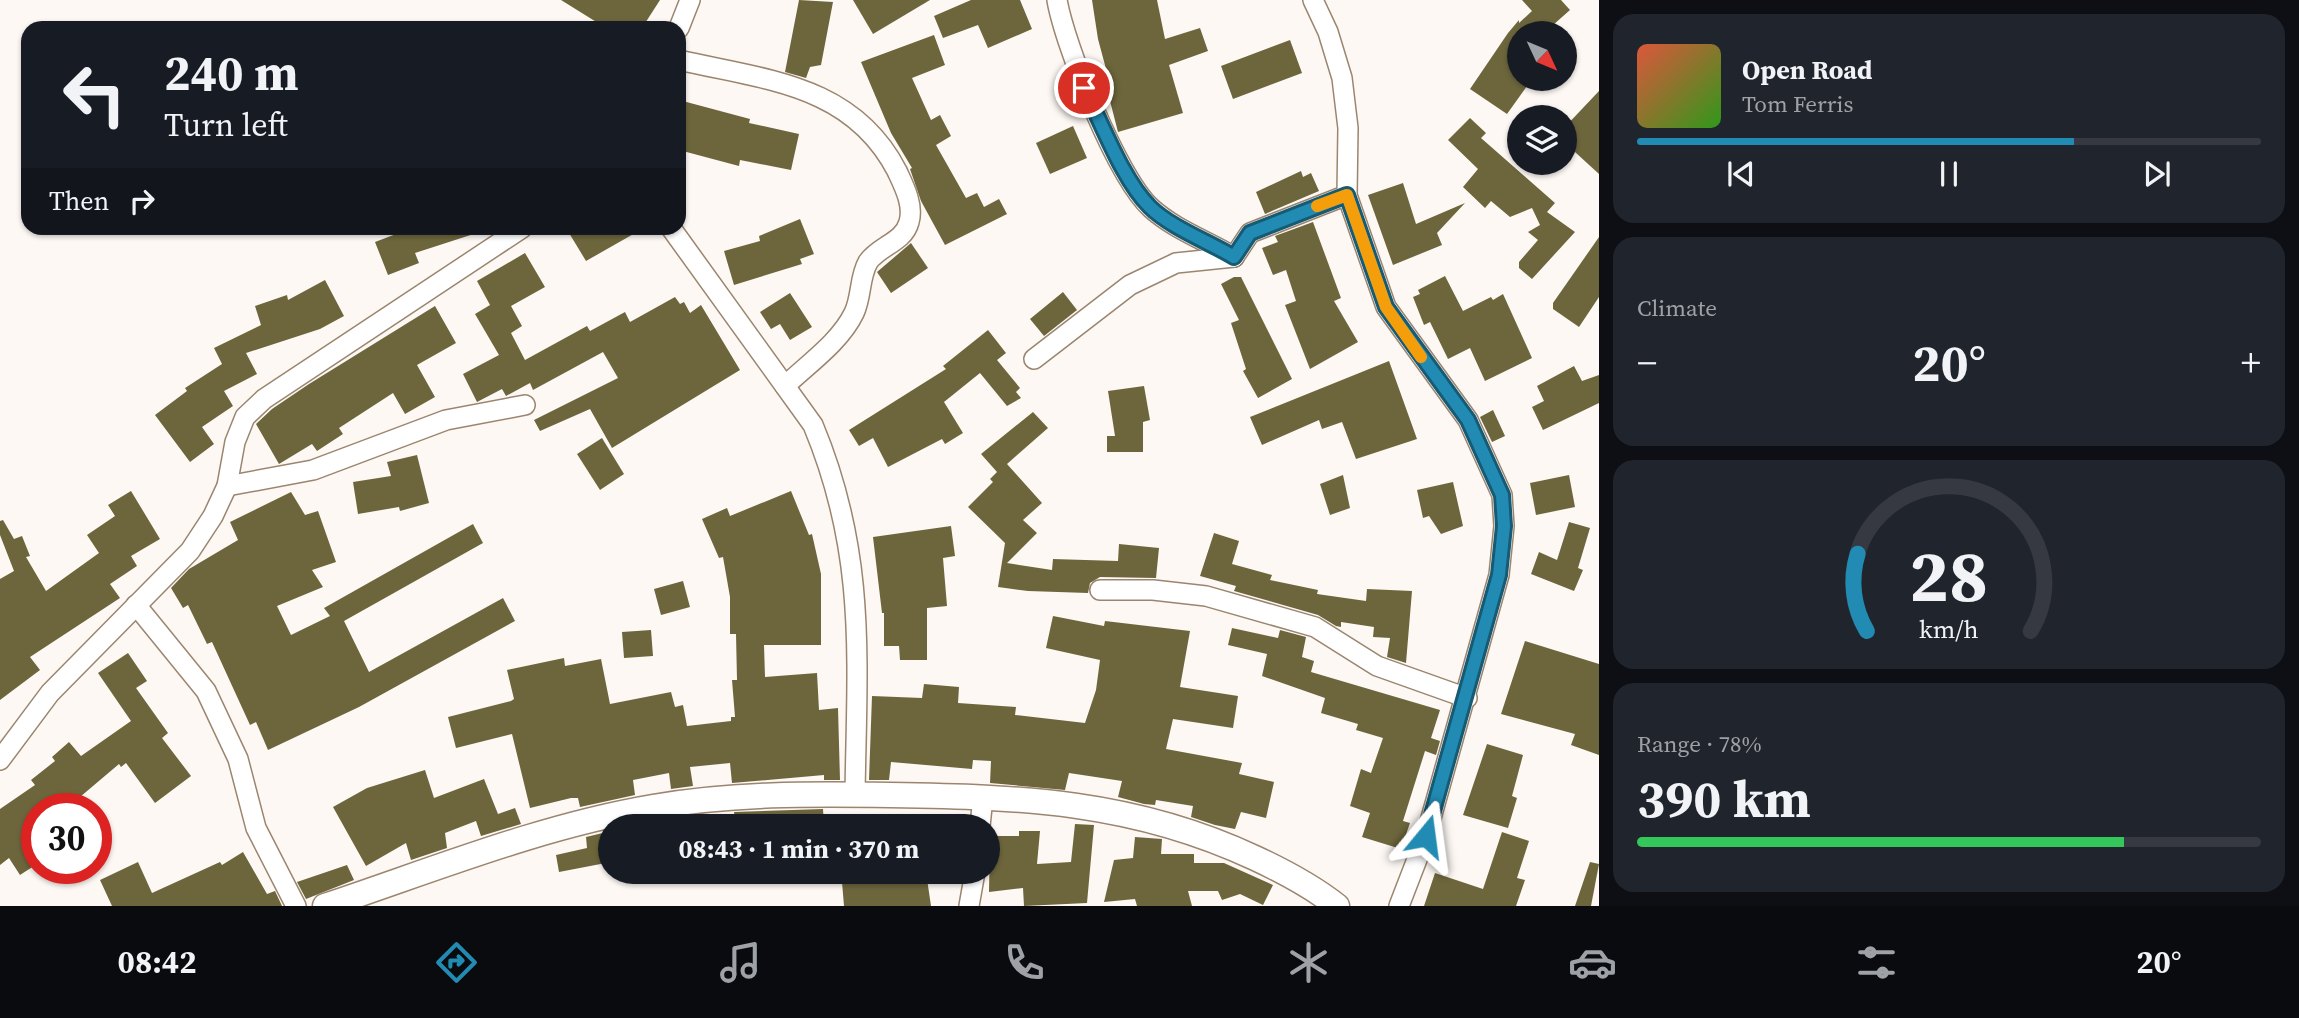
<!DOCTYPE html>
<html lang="en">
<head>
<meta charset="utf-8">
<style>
	:root { --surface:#171b24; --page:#20242c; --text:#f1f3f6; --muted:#9ea1a6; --line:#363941; --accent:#228bb3 }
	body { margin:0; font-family:"Source Serif 4",serif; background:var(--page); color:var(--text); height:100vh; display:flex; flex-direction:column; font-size:26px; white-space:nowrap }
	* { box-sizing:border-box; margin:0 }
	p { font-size:23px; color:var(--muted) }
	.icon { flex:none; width:38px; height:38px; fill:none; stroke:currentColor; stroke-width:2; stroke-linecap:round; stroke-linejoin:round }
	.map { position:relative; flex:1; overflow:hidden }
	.sheet { display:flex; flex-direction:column; gap:14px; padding:14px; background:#0d0f14; width:700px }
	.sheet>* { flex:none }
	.top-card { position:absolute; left:21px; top:21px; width:665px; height:214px; border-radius:21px; box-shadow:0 2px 5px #0004; background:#171b24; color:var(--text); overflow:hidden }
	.needle { width:46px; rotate:134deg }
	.buttons { position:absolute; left:1507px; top:21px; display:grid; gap:14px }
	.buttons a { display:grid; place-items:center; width:70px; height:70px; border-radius:50%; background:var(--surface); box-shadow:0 2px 5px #0004; font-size:35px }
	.speed { position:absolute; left:21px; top:793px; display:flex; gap:14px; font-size:35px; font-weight:700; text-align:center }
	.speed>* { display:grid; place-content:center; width:91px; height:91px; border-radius:50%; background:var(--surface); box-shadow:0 2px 5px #0004; line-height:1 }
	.speed .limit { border:10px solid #d22; background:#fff; color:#111 }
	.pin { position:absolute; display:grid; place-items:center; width:60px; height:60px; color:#fff; margin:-30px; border:4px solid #fff; border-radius:50%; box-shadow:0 2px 7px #0007 }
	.me { position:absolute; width:77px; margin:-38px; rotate:16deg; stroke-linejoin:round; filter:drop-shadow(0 0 5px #0008) }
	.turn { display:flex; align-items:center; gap:24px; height:147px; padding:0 28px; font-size:32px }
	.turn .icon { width:91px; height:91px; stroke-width:2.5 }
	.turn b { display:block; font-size:49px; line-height:60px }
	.then { display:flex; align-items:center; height:66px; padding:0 28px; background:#0003; gap:14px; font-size:26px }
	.big { font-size:52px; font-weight:700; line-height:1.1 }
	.sheet .widget { flex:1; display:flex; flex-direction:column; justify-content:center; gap:10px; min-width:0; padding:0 24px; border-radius:21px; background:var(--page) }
	.sheet .dial { align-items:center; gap:0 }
	.dial svg { height:182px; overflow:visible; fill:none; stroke:var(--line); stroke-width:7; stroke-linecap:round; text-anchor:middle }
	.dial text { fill:var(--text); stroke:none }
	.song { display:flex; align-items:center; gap:21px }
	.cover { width:84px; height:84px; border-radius:10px; background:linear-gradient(135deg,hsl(10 70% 55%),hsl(110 70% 35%)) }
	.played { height:7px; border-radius:4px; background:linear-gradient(90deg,var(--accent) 70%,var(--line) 70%) }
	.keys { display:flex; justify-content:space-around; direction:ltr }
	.heat { display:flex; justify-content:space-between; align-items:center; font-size:38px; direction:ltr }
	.charge { height:10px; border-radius:5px; background:linear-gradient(90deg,#34c759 78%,var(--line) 0) }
	.trip { position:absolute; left:598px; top:814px; width:402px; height:70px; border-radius:35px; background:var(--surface); box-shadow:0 2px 5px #0004; font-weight:700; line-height:70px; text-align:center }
	.menu { display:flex; height:112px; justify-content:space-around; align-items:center; background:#090b0e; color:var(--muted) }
	.menu .icon { width:49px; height:49px }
	.menu .active { color:var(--accent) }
	.menu b { font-size:32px; color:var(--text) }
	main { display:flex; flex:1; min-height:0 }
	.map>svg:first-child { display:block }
	.building { fill:#6d663c }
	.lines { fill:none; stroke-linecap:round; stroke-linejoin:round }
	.minor-casing { stroke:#9b856f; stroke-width:22 }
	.tertiary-casing { stroke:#9b856f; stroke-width:27 }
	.minor { stroke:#fff; stroke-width:19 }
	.tertiary { stroke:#fff; stroke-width:24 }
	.route-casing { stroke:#165a74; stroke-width:18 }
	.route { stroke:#228bb3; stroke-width:12 }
	.slow { stroke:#f59e0b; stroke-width:12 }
</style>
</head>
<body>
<main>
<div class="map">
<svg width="1599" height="906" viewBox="0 0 1599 906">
	<rect width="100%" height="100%" fill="#fdf8f4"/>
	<g class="building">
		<polygon points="561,0 660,0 642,28 606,28"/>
		<polygon points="799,0 833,2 821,65 810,67 806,78 785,72"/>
		<polygon points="853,0 930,0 873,34"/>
		<polygon points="971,0 1020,0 1032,29 988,48 978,25 943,38 934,16"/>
		<polygon points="1092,0 1157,0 1165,39 1200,28 1208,51 1169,65 1183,113 1118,132 1109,97 1113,95 1098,39"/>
		<polygon points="1522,0 1561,0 1570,10 1544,33 1519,33 1519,79 1530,82 1507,114 1470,89 1508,33 1519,20 1519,23 1532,11"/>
		<polygon points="934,35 945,65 912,78 931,120 940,115 951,136 936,145 966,198 977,193 984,207 999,199 1007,214 945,245 921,201 910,169 912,168 891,133 861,62"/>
		<polygon points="1290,40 1302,73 1233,99 1221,66"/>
		<polygon points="1599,91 1599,174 1564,142 1564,128"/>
		<polygon points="679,100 750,119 749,123 799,134 791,170 740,160 739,166 679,150"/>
		<polygon points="1470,118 1486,133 1481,138 1555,203 1547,212 1575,232 1532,279 1519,268 1519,262 1538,240 1528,232 1540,225 1532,208 1510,217 1491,201 1485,208 1463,187 1478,169 1448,140"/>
		<polygon points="1073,126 1087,158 1050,174 1036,143"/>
		<polygon points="1301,171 1303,177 1311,173 1319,191 1265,214 1256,192"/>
		<polygon points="1403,183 1416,224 1465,203 1437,233 1442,245 1393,265 1368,195"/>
		<polygon points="800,219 814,254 800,259 802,264 734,285 724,251 760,241 759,236"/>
		<polygon points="1313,222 1341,298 1334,301 1358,342 1310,369 1285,305 1296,301 1286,270 1273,275 1262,248 1278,242 1275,236"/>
		<polygon points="412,228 483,228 483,231 415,253 419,263 388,275 375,242"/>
		<polygon points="566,228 644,228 586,261"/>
		<polygon points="1599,237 1599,297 1579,327 1553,309 1553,303"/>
		<polygon points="911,243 928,268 891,293 877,272"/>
		<polygon points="525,253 545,287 511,306 522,326 511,333 525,360 587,326 590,331 625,312 630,322 675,297 680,304 684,302 690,313 701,305 740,370 612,448 590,409 540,431 534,420 618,378 603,352 533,390 530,383 506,396 502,389 477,402 463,374 499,355 475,314 490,305 477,281"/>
		<polygon points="1445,276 1463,311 1491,297 1493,300 1503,294 1532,358 1485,381 1470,348 1448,359 1430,322 1424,325 1413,297 1420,294 1418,290"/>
		<polygon points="1234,277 1241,277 1292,379 1258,398 1243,371 1246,369 1231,323 1239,320 1221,284"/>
		<polygon points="325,280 344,316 320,329 246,353 257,374 224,391 233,406 202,427 214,444 190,462 155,415 187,391 185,388 222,364 214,348 261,325 255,306 287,295 288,300"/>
		<polygon points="1063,292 1077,310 1044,336 1030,319"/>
		<polygon points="790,293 812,327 790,340 780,324 771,329 760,312"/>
		<polygon points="435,306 456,343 417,365 435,397 405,414 393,393 339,428 343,434 317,451 312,444 279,464 256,424 272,409 309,384"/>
		<polygon points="988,330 1006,353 997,360 1020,388 1016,392 1021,398 1007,406 980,373 944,402 963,433 945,444 942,439 888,467 873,438 859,446 849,430 946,369 943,366"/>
		<polygon points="1389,361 1417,439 1356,459 1342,422 1322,429 1319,420 1262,445 1250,417"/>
		<polygon points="1574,366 1582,381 1599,375 1599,403 1543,430 1532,407 1544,401 1537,386"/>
		<polygon points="1144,386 1150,420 1143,422 1143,452 1107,452 1107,436 1115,436 1108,391"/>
		<polygon points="1493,410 1505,436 1492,442 1480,417"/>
		<polygon points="1033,412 1048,428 1007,464 1042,503 1023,520 1037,533 1007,563 1052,570 1053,559 1118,561 1119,544 1159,548 1156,578 1100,577 1090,583 1088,593 1028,591 998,587 1005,543 968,507 993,482 990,479 997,472 981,454"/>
		<polygon points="602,438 624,474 600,490 577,454"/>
		<polygon points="417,455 429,503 400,511 399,507 358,514 353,482 391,476 387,462"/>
		<polygon points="1343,475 1350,508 1330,515 1320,484"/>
		<polygon points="1569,475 1575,507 1536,515 1530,483"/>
		<polygon points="1453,482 1463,526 1441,534 1429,516 1423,518 1417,490"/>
		<polygon points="131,491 160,539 131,556 137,566 110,584 120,598 30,657 40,670 0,700 0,579 14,571 0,535 0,521 3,520 14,539 22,536 30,556 26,557 46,591 99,553 87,535 115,516 108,505"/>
		<polygon points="791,491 809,535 812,534 821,574 821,645 764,645 765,677 817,673 819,710 838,708 840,780 824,780 824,775 732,783 730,763 690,767 693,786 671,789 669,773 633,780 635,795 580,807 578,798 571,798 530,808 512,734 456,748 448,717 511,701 514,699 507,670 564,658 565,666 601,659 610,704 671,692 675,707 683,705 687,726 731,721 731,717 735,717 732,680 737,680 736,634 730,634 730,597 723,557 719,558 702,519 727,508 730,516"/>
		<polygon points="291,492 305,515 318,511 336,562 312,570 323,587 277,606 291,635 330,616 324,608 473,524 483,543 344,621 369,672 503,598 515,621 359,707 268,750 256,722 250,725 212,642 207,644 188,605 183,608 171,588 189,569 238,540 230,522"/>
		<polygon points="1569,522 1590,528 1578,568 1583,570 1574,591 1531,574 1539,552 1557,560"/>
		<polygon points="951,526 955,556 943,558 947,606 927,608 927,660 900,660 899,646 884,646 884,613 882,613 873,537"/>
		<polygon points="1214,533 1239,541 1232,564 1272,575 1270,580 1318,590 1317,594 1366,601 1367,589 1412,591 1406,663 1387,657 1390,638 1373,637 1374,627 1341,622 1341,627 1336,626 1318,615 1234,591 1236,586 1200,576"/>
		<polygon points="683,581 690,607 661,615 654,589"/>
		<polygon points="1053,616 1104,626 1105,621 1190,631 1180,687 1238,696 1233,728 1173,719 1166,749 1242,763 1239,774 1274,782 1266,818 1241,812 1235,829 1215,825 1191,817 1193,806 1156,800 1155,805 1144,804 1118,797 1122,781 1069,773 1065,790 990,783 991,761 973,760 972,769 891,762 889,780 869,780 872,696 922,698 924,684 959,687 958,703 1016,707 1015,715 1085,723 1096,690 1100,660 1046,648"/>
		<polygon points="1232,628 1278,638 1280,630 1306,637 1302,657 1314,661 1311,672 1440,710 1431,738 1440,741 1436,755 1425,751 1403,821 1410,823 1401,849 1362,837 1370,813 1350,806 1361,769 1371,773 1383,738 1356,730 1358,724 1321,713 1325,698 1262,676 1267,654 1228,645"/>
		<polygon points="651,630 653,656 624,658 622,632"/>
		<polygon points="1525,641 1599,664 1599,755 1571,745 1575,734 1501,714"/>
		<polygon points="128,653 147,681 136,688 168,733 162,738 191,776 155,803 126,763 121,767 119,764 67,808 37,808 37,864 20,875 9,858 0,865 0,809 35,785 31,780 55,761 52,757 69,742 81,756 131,721 98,673"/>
		<polygon points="1487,744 1523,755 1512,796 1517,798 1508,828 1463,815"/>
		<polygon points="425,770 434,798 484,779 498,814 515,808 521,824 481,836 476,821 445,833 447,848 411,860 406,843 366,866 333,807 367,788"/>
		<polygon points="823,809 824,826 736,826 734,812"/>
		<polygon points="1075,824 1094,825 1087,903 1024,906 1023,888 989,892 990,836 1019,836 1019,831 1040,831 1037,864 1071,862"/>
		<polygon points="611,831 611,862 559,872 556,855 587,848 586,837"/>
		<polygon points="1502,832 1529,841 1517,878 1525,880 1516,906 1424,906 1435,873 1483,889"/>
		<polygon points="1135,837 1162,839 1161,854 1194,854 1194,863 1224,863 1273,885 1263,905 1240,894 1222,900 1218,891 1188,891 1192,906 1137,906 1135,899 1104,902 1114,860 1133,858"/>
		<polygon points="243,852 267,894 275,891 282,906 112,906 100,880 138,862 152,893 220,862 222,865"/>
		<polygon points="1590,862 1599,864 1591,906 1575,906"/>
		<polygon points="347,865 354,880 306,899 297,882"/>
		<polygon points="892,872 926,872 931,906 844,906 842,882 861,882 861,874 892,875"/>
	</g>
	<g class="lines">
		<defs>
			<g id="minor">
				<path d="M1057 0C1065 46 1117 177 1151 208 1174 229 1207 241 1234 257"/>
				<polyline points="1313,0 1328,32 1342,78 1348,128 1347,195 1386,307 1468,420 1502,495 1504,526 1499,575 1426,836 1399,906"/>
				<polyline points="679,28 690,0"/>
				<path d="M679 60C765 80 852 84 897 171 904 186 914 205 909 222 904 242 879 246 868 262 859 278 862 296 854 313 840 342 808 364 785 386"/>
				<path d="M671 228 813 425C867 554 857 659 855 794"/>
				<polyline points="1234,257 1250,233 1347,195"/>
				<polyline points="1034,359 1130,285 1176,263 1234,257"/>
				<polyline points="227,486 313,470 446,420 525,405"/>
				<polyline points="1100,590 1153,590 1206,596 1315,627 1377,666 1467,698"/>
				<polyline points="136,605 206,691 238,759 256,828 296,906"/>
				<polyline points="0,760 50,693 190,551 213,516 227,486 235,442 245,417 264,399 522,228"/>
				<polyline points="980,826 983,797"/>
				<polyline points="969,906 975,872"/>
			</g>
			<path id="tertiary" d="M325 906C433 870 541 826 653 807 732 793 811 794 890 795 1022 797 1133 801 1255 858 1283 871 1313 887 1337 906"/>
		</defs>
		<use href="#minor" class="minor-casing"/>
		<use href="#tertiary" class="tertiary-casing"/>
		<use href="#minor" class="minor"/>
		<use href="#tertiary" class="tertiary"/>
	</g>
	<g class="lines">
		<defs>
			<path id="route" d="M1084 88C1102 123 1122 179 1150 207 1170 227 1209 242 1234 257L1250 233 1347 195 1386 307 1468 420 1502 495 1504 526 1499 575 1426 836"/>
		</defs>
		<use href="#route" class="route-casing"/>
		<use href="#route" class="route"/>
		<polyline class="slow" points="1317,206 1347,195 1386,307 1421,357"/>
	</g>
</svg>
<div class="buttons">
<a><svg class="needle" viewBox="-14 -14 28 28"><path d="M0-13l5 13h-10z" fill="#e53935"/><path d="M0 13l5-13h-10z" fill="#9ea1a6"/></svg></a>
<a><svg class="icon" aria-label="layers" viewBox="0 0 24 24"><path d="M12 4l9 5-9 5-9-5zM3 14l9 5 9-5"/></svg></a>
</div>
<div class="speed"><div class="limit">30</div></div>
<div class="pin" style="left:1084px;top:88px;background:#d93025"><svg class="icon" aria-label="arrive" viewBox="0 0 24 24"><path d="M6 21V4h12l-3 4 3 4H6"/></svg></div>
<svg class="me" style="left:1426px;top:836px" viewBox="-20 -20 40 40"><path d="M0-17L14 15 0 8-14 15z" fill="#228bb3" stroke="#fff" stroke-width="4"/></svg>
<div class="trip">08:43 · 1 min · 370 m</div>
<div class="top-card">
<div class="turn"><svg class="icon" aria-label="left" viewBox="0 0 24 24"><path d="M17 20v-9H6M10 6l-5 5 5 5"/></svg><div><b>240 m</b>Turn left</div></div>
<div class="then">Then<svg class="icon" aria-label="right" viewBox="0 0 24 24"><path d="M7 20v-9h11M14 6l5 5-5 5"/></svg></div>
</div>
</div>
<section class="sheet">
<div class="widget">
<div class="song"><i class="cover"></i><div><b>Open Road</b><p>Tom Ferris</p></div></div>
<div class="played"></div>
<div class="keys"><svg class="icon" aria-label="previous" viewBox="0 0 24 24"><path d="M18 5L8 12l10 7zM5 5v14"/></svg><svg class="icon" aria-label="pause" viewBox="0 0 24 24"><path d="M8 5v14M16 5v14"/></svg><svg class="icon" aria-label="next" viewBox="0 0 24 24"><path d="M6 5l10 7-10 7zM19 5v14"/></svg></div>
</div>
<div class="widget"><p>Climate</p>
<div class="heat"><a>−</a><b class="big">20°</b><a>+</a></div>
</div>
<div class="widget dial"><svg viewBox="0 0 100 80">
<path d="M14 69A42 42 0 1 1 86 69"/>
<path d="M14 69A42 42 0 0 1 10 35" stroke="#228bb3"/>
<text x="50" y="56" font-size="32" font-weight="700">28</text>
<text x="50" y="72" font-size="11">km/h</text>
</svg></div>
<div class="widget"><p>Range · 78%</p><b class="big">390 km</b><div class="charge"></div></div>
</section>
</main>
<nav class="menu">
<b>08:42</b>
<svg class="icon active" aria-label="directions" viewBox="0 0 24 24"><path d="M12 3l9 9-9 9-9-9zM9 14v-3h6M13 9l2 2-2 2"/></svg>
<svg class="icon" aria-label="music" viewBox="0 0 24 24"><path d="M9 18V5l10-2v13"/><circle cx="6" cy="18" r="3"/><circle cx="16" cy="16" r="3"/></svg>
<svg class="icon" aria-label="phone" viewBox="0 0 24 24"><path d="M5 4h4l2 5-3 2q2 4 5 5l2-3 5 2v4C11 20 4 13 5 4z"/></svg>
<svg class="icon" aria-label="climate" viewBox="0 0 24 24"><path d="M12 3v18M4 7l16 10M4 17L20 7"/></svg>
<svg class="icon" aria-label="car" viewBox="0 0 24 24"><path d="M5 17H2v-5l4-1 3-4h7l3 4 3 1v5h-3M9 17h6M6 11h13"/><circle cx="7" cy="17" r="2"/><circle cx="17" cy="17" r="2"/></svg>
<svg class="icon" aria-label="filters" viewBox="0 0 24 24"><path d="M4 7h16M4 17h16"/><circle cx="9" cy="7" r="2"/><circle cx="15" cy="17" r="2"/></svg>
<b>20°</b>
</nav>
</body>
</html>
